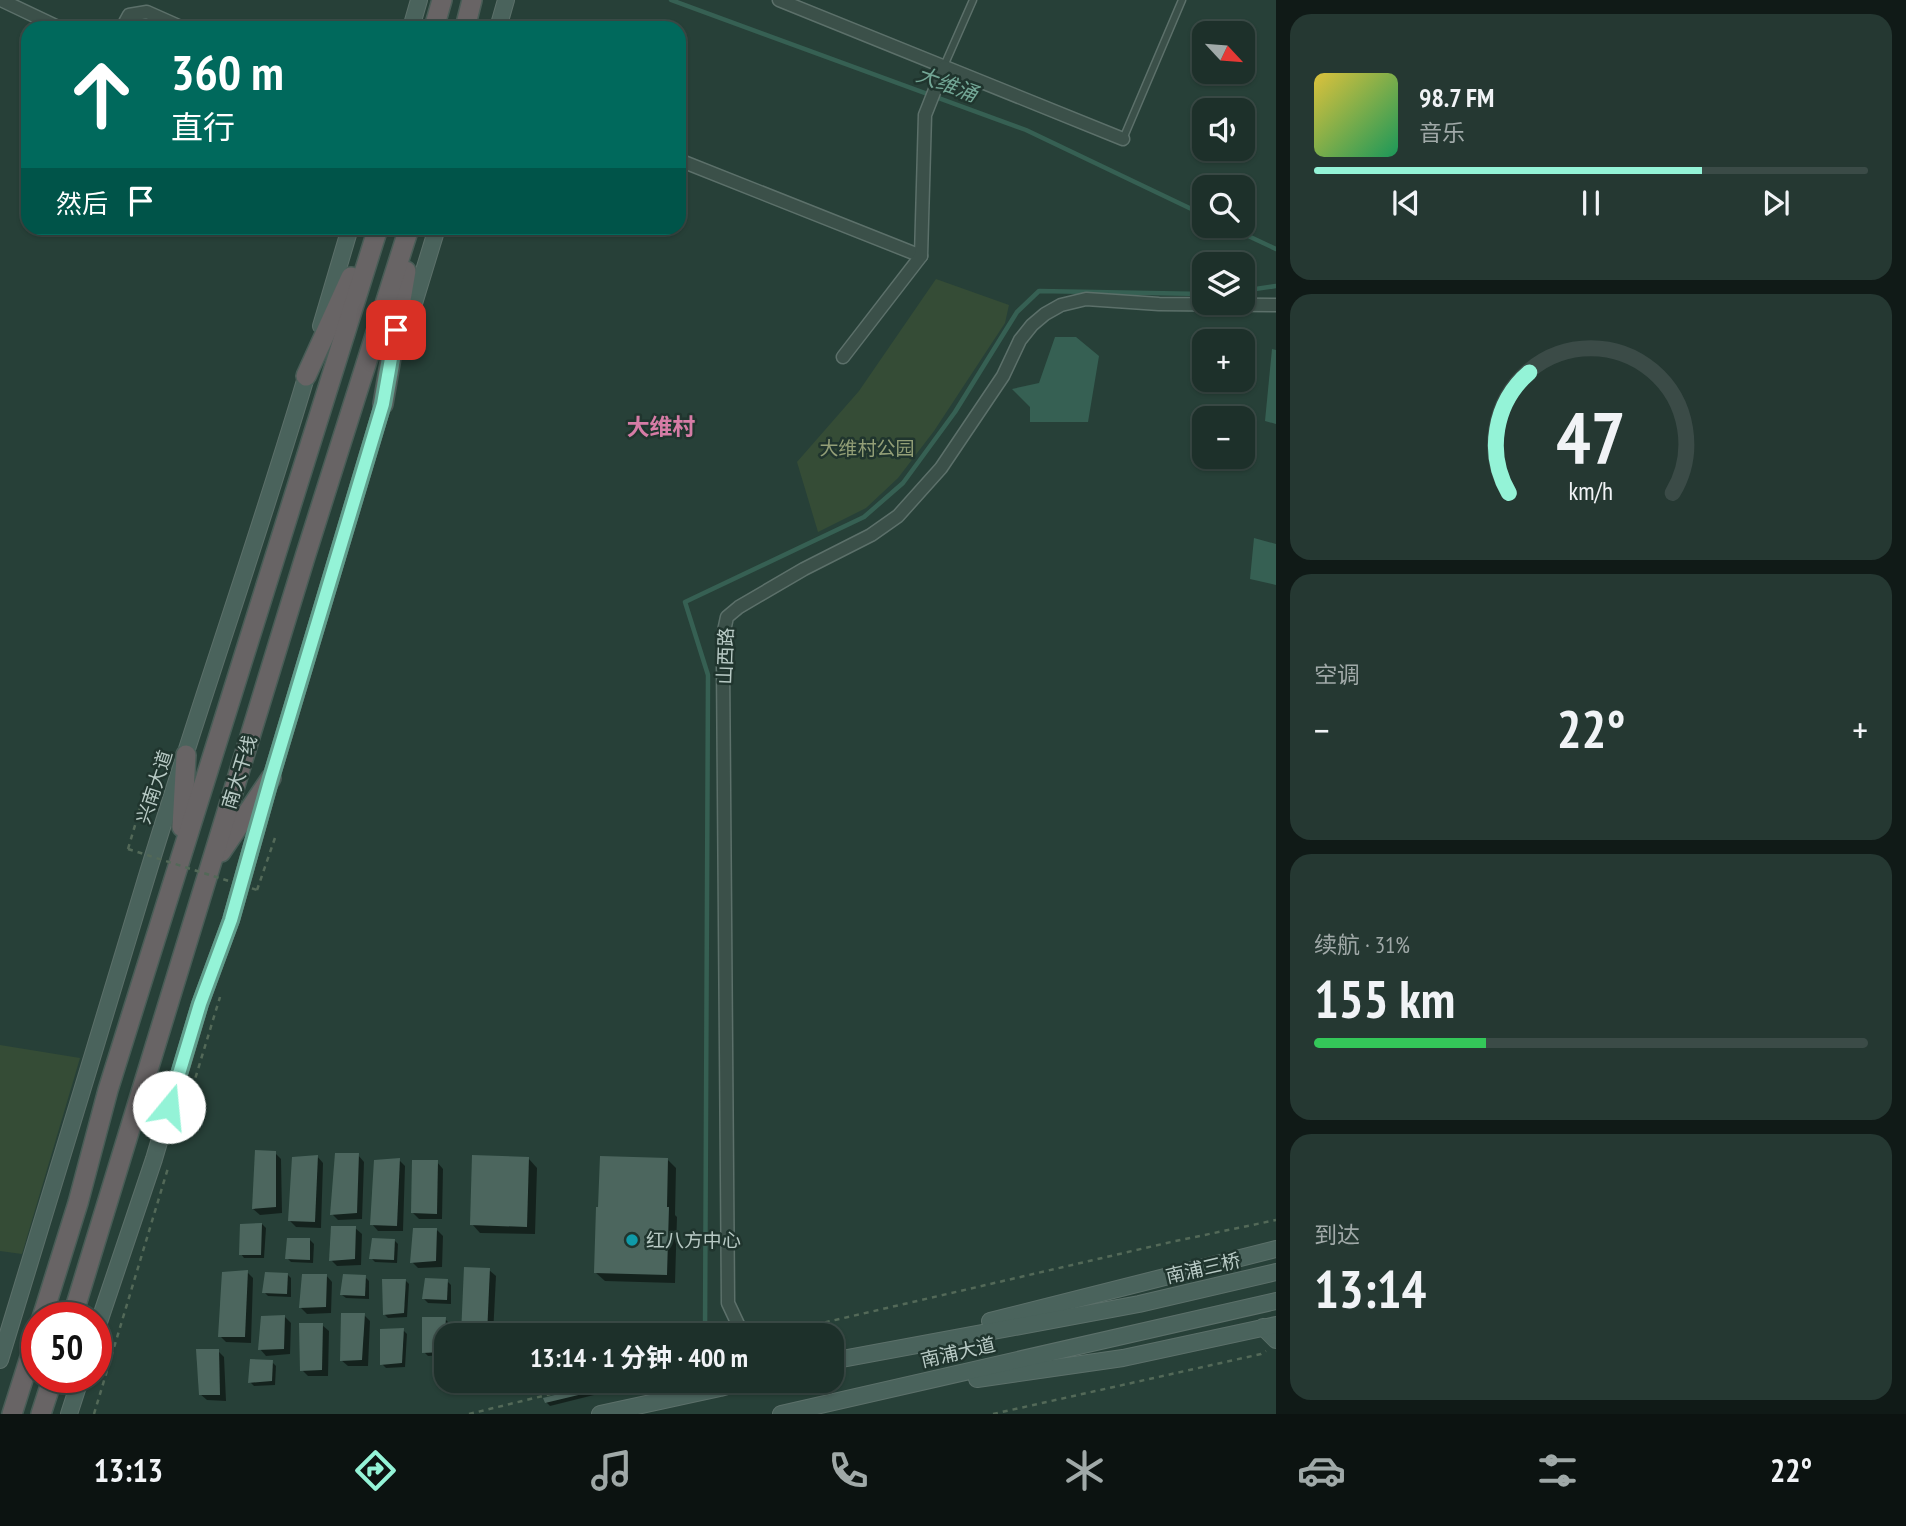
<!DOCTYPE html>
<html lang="zh">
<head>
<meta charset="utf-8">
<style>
	:root { --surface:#1d302a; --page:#253832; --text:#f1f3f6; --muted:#a0a9a8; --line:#3b4b47; --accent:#94f3d7 }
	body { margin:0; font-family:"PT Sans Narrow","Noto Sans SC",sans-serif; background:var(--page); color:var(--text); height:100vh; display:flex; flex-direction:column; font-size:26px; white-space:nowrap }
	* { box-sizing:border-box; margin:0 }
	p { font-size:23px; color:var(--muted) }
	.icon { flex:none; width:38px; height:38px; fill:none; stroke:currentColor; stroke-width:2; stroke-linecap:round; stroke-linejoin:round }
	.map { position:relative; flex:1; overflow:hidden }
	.details { display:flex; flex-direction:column; gap:14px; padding:14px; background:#101a17; width:630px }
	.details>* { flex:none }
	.top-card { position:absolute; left:21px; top:21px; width:665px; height:214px; border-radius:21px; box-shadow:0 2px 5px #0004,0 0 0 2px var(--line); background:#00695c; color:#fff; overflow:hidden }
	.needle { width:46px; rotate:116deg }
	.controls { position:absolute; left:1192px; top:21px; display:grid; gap:14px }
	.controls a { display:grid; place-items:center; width:63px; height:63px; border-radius:14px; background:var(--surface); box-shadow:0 2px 5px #0004,0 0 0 2px var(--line); font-size:35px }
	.speed { position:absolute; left:21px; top:1302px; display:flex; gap:14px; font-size:35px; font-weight:700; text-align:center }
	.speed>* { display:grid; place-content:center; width:91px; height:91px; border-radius:50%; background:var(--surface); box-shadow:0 2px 5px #0004,0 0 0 2px var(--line); line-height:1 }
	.speed .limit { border:10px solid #d22; background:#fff; color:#111 }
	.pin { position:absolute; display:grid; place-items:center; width:60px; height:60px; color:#fff; margin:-30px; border-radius:14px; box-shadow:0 4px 10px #0006 }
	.me { position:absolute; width:77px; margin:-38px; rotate:17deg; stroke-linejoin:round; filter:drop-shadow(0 0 5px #0008) }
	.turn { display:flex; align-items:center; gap:24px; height:147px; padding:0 35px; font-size:32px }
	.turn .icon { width:91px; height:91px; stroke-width:2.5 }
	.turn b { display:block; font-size:49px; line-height:60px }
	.then { display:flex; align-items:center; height:66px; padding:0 35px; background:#0003; gap:14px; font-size:26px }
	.big { font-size:52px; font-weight:700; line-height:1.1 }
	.details .tile { flex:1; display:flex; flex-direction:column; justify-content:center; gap:10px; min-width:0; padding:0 24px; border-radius:21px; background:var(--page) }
	.details .dial { align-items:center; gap:0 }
	.dial svg { height:182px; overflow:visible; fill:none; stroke:var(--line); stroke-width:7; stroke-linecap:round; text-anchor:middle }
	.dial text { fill:var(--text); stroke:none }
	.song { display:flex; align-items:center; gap:21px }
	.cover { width:84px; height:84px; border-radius:10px; background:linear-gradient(135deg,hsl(50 70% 55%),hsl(150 70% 35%)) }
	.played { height:7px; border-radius:4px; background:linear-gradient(90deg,var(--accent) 70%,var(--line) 70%) }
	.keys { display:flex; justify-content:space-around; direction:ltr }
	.heat { display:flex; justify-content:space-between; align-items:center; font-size:38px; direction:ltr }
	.charge { height:10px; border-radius:5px; background:linear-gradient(90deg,#34c759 31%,var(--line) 0) }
	.trip { position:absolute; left:434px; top:1323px; width:410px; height:70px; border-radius:21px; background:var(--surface); box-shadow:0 2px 5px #0004,0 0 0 2px var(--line); font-weight:700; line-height:70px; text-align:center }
	.tab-bar { display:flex; height:112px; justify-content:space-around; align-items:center; background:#0c1311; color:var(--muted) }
	.tab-bar .icon { width:49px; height:49px }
	.tab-bar .selected { color:var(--accent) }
	.tab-bar b { font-size:32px; color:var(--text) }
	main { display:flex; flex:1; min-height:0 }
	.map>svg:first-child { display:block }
	.green { fill:#354c36 }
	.water { fill:#366053 }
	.shadow { fill:#0007 }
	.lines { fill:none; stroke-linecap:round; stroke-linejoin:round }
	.stream { stroke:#366053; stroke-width:4.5 }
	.building { fill:#4c665e }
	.service-casing { stroke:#5c706a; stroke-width:9 }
	.minor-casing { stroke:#5c706a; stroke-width:15 }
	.secondary-casing { stroke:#5c706a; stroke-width:18 }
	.trunk-casing { stroke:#495d57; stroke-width:22 }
	.path { stroke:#536958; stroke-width:2.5; stroke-dasharray:5 5; stroke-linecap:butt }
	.service { stroke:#3b5049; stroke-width:6 }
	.minor { stroke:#3b5049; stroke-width:12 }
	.secondary { stroke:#4a635c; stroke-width:16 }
	.trunk { stroke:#686465; stroke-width:19 }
	.path-bridge { stroke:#536958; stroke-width:2.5; stroke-dasharray:5 5; stroke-linecap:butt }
	.route-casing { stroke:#609e8c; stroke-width:18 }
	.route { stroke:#94f3d7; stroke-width:12 }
	.culture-dot { fill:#0f9aa8; stroke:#20352e; stroke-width:2.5 }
	.labels { text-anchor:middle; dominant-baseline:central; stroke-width:5; stroke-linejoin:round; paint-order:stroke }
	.park-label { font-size:19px; fill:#939f77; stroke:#20352e }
	.street-label { font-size:19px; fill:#b8cac5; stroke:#20352e }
	.poi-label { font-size:19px; fill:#b8cac5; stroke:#20352e; text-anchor:start }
	.water-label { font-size:21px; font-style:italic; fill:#73a796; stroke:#20352e }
	.quarter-label { font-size:23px; font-weight:bold; fill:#d67ca6; stroke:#20352e }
</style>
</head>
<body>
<main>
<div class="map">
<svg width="1276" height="1414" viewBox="0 0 1276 1414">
	<rect width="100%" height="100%" fill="#274038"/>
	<g class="green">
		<polygon points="936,279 1009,305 1005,323 934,431 898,478 866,508 818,532 797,462 859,391"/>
		<polygon points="0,1045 80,1058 22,1254 0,1251"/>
	</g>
	<g class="water">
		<polygon points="1055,337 1076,337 1099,356 1088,422 1030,422 1030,407 1012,389 1039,383"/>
		<polygon points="1272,349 1276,350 1276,424 1265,421"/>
		<polygon points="1254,538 1276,544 1276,585 1250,579"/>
	</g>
	<g class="shadow">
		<polygon points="275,1153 281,1159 282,1213 260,1215 253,1209"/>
		<polygon points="358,1155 364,1162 362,1219 338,1220 332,1214"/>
		<polygon points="317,1156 323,1163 321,1228 296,1227 290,1221"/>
		<polygon points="529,1159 537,1168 535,1234 480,1233 472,1224"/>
		<polygon points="667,1159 676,1168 675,1215 677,1217 675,1283 605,1281 596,1273"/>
		<polygon points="399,1160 405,1166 403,1231 378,1231 372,1224"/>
		<polygon points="437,1162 443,1169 442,1219 419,1219 413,1213"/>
		<polygon points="262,1224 266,1228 264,1258 244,1258 241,1254"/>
		<polygon points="355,1228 362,1234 361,1265 337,1266 331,1260"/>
		<polygon points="437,1230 443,1236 442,1267 418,1268 412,1262"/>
		<polygon points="310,1240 314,1244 313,1263 291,1262 287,1258"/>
		<polygon points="394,1240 398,1244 397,1263 375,1262 371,1258"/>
		<polygon points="466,1269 489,1270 496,1276 493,1335 463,1335"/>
		<polygon points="247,1272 253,1278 251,1343 226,1342 220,1336"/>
		<polygon points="287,1274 291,1278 291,1297 268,1296 264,1292"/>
		<polygon points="326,1275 332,1282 331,1313 307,1314 301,1308"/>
		<polygon points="365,1277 369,1281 369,1299 346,1298 342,1295"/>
		<polygon points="405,1280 409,1284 407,1317 388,1318 384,1314"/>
		<polygon points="447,1281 451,1285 451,1304 428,1303 424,1299"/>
		<polygon points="364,1315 370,1321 368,1366 348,1366 341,1360"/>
		<polygon points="285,1317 291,1323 290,1354 266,1356 260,1349"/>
		<polygon points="445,1319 449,1323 448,1335 446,1335 446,1355 428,1356 424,1352"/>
		<polygon points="322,1325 329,1331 328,1376 308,1376 302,1370"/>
		<polygon points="403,1330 407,1334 405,1367 386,1368 382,1364"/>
		<polygon points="218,1351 224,1357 226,1401 207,1400 200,1394"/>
		<polygon points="272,1362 276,1366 275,1385 254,1386 250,1382"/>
		<polygon points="589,1388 594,1395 550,1406 546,1402"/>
	</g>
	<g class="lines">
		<g class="stream">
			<polyline points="671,0 1026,130 1204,215"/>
			<polyline points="1227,226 1276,249"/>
			<polyline points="1242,291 1276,286"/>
			<polyline points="705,1335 708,675 685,602 864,517 903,483 955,412 1017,312 1039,291 1204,294"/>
		</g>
	</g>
	<g class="building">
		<polygon points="255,1150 276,1151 276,1207 252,1209"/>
		<polygon points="335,1153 359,1153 357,1213 330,1215"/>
		<polygon points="318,1155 315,1222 288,1221 292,1157"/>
		<polygon points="472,1155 529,1157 527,1227 470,1225"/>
		<polygon points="600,1156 668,1158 667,1207 669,1207 667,1275 594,1273 596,1207 598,1207"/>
		<polygon points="400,1158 397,1226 370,1225 374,1160"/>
		<polygon points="412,1160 438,1160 437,1214 411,1213"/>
		<polygon points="262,1223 261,1255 239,1255 240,1224"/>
		<polygon points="331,1226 356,1226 355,1259 329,1261"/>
		<polygon points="413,1228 437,1228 436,1261 410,1263"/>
		<polygon points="287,1238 310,1238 310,1260 285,1259"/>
		<polygon points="372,1238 395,1239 394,1260 369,1259"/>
		<polygon points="464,1267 490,1268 487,1335 461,1335"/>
		<polygon points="248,1270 245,1337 218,1337 222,1272"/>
		<polygon points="265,1272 288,1273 287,1294 262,1293"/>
		<polygon points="302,1274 327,1274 326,1307 299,1308"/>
		<polygon points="343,1274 366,1275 365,1296 340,1295"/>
		<polygon points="425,1278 448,1279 447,1300 422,1299"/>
		<polygon points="382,1279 406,1279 404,1313 383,1315"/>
		<polygon points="341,1313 365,1313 362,1360 340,1361"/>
		<polygon points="285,1315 284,1349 258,1350 261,1316"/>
		<polygon points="422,1317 446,1317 444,1352 422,1353"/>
		<polygon points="299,1323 323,1323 322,1370 300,1371"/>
		<polygon points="404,1328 402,1363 380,1365 380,1329"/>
		<polygon points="196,1349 219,1349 220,1395 199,1395"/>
		<polygon points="250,1359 273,1360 272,1381 248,1383"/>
		<polygon points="590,1386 591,1392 545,1403 543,1398"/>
	</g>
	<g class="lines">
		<defs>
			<g id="service">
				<polyline points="944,66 973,0"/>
				<polyline points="1123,139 1182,0"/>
			</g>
			<g id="minor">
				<polyline points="1,0 60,28"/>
				<polyline points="779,0 1123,139"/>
				<polyline points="122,28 129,15 147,12 183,28"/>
				<polyline points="679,160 921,256"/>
				<polyline points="843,357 921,256 925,115 944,67"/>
				<polyline points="743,1335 728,1303 723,662 724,631 727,617 739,607 804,569 871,535 898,516 941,468 1003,376 1020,340 1032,325 1045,314 1061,305 1086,299 1159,304 1276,305"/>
			</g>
			<g id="secondary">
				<polyline points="411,28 419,0"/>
				<polyline points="498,28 506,0"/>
				<polyline points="321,326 350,228"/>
				<polyline points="401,346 437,228"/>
				<polyline points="990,1321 1276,1249"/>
				<polyline points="1263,1327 1276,1340"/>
				<polyline points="96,1331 154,1159 200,1004 231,920 271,778 386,394"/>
				<path d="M0 1360C49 1203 95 1046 143 889 196 713 258 540 310 364"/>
				<polyline points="831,1361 1139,1304 1276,1272"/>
				<polyline points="977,1379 1123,1358 1276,1325"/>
				<polyline points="69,1414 81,1377"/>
				<polyline points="600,1414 720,1388 745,1381"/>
				<polyline points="781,1414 1276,1301"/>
			</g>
			<g id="trunk">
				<polyline points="434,28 442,0"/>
				<polyline points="465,28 472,0"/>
				<polyline points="306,376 351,277"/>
				<polyline points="383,404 406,271"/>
				<polyline points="182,827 186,755"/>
				<polyline points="221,852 271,778"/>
				<polyline points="42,1318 78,1203 108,1090 378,228"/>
				<polyline points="72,1318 305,557 409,228"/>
				<polyline points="12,1414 37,1335"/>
				<polyline points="41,1414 53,1377"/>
			</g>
		</defs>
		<use href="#service" class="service-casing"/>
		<use href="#minor" class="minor-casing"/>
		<use href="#secondary" class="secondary-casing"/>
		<use href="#trunk" class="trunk-casing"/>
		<g class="path">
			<polyline points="128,849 146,788"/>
			<polyline points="257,890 276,835"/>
			<polyline points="178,1135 220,997"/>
			<polyline points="787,1335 805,1327 1171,1242 1276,1220"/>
			<polyline points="94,1414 168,1168"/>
			<polyline points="469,1414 604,1381"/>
			<polyline points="993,1414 1261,1354 1266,1351"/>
		</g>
		<use href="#service" class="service"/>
		<use href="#minor" class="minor"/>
		<use href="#secondary" class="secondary"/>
		<use href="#trunk" class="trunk"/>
		<polyline class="path-bridge" points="128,849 257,890"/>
	</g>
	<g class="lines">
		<defs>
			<polyline id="route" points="169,1107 200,1004 231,920 271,778 383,404 396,330"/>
		</defs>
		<use href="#route" class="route-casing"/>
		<use href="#route" class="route"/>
	</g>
	<circle class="culture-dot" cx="632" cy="1240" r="7"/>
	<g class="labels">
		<g class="park-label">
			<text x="867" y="448">大维村公园</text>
		</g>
		<g class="street-label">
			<text transform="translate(725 656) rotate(-88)">山西路</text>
			<text transform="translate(239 772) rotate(-73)">南大干线</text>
			<text transform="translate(154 787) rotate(-72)">兴南大道</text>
			<text transform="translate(1203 1268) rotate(-13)">南浦三桥</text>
			<text transform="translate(958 1352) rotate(-13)">南浦大道</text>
		</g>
		<g class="poi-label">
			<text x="646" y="1240">红八方中心</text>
		</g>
		<g class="water-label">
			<text transform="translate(947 84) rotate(20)">大维涌</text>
		</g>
		<g class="quarter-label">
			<text x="661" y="426">大维村</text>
		</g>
	</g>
</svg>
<div class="controls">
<a><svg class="needle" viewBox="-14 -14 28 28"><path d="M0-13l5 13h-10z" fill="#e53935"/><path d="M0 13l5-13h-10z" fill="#a0a9a8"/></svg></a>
<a><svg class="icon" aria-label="sound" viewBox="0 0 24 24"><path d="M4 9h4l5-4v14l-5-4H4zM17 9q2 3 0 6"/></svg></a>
<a><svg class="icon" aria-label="search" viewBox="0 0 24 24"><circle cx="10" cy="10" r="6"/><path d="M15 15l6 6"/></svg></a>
<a><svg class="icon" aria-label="layers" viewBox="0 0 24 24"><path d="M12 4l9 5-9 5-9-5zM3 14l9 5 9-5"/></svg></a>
<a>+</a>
<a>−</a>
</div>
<div class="speed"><div class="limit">50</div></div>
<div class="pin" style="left:396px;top:330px;background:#d93025"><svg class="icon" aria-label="arrive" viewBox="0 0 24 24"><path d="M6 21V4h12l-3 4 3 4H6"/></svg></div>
<svg class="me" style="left:169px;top:1107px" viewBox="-20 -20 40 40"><circle r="19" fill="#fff"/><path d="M0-13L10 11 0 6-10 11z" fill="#94f3d7"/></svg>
<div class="trip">13:14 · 1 分钟 · 400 m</div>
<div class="top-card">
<div class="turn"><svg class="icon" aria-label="ahead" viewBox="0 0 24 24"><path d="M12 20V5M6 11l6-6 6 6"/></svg><div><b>360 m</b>直行</div></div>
<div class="then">然后<svg class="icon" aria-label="arrive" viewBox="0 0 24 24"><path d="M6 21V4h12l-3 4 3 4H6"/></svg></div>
</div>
</div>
<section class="details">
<div class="tile">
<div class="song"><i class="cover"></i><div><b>98.7 FM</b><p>音乐</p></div></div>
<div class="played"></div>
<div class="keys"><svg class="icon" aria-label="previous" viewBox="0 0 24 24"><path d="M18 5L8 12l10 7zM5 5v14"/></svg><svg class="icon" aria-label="pause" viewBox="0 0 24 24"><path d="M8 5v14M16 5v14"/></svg><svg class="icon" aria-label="next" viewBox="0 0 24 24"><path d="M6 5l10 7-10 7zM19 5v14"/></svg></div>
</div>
<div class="tile dial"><svg viewBox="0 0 100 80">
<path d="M14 69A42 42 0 1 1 86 69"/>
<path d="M14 69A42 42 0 0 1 23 16" stroke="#94f3d7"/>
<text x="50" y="56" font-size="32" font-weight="700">47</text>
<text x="50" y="72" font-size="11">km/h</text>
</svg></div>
<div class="tile"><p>空调</p>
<div class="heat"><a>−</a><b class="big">22°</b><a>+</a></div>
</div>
<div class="tile"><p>续航 · 31%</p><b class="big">155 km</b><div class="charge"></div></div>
<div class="tile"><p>到达</p><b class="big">13:14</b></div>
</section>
</main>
<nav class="tab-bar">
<b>13:13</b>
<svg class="icon selected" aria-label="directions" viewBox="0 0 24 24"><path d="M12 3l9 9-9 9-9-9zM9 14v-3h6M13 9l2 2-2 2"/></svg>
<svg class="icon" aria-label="music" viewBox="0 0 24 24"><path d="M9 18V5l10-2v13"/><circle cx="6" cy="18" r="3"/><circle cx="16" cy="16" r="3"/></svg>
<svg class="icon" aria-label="phone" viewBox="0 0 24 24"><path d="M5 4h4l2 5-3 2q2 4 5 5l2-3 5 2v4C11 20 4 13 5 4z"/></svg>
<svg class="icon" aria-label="climate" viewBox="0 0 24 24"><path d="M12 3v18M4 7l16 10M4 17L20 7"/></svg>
<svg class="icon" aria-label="car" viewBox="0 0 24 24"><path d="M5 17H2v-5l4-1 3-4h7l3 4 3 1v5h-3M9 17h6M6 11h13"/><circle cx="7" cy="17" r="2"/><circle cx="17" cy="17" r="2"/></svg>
<svg class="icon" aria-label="filters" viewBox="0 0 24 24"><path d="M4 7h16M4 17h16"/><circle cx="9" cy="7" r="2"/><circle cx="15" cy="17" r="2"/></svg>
<b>22°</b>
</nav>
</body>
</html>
